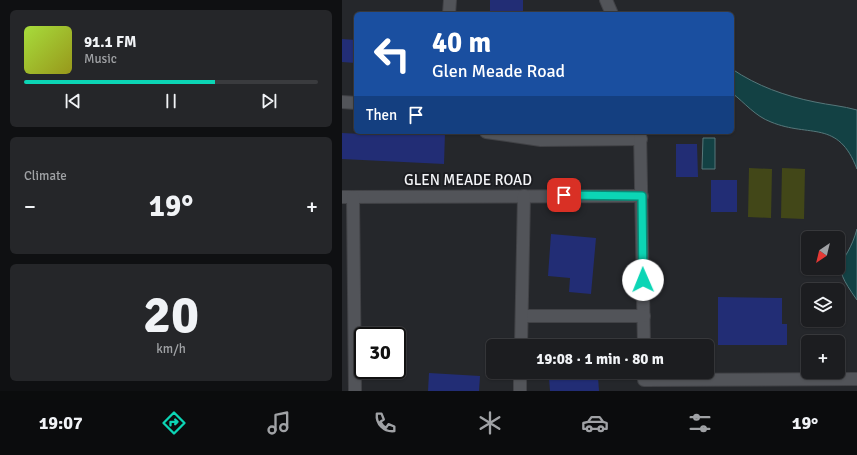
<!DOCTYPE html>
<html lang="en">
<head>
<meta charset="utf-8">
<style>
	:root { --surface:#1c1d20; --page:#252629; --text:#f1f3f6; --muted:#a0a2a5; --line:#3a3b3e; --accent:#0cd5b5 }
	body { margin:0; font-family:Signika,sans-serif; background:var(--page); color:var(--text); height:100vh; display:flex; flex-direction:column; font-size:15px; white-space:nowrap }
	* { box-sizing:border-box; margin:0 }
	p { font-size:13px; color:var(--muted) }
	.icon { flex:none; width:22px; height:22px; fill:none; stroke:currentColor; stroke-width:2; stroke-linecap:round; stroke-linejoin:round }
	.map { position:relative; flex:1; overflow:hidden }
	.panel { display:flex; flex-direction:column; gap:10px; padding:10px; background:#0f1012; width:342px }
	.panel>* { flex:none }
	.top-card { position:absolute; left:12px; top:12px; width:380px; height:122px; border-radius:6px; box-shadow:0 1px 3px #0004,0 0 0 1px var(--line); background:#1a4fa0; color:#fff; overflow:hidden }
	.needle { width:26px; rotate:215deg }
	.fabs { position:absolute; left:459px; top:231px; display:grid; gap:8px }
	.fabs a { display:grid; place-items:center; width:44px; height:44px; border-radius:6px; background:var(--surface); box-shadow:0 1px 3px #0004,0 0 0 1px var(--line); font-size:20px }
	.speed { position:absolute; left:12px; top:327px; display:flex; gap:8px; font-size:20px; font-weight:700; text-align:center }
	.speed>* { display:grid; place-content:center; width:52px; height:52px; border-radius:50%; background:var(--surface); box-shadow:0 1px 3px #0004,0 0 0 1px var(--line); line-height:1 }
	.speed .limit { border:2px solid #111; border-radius:6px; background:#fff; color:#111 }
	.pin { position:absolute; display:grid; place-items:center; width:34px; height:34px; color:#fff; margin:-17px; border-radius:8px; box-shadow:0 2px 6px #0006 }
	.me { position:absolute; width:44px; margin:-22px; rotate:359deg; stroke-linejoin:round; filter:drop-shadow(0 0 3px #0008) }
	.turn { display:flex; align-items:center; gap:14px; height:84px; padding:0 12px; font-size:18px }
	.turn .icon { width:52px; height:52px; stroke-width:2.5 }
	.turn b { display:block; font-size:28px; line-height:34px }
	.then { display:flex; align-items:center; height:38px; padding:0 12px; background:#0003; gap:8px; font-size:15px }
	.big { font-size:30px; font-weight:800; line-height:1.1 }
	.panel .card { flex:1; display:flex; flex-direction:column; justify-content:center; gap:6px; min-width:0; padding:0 14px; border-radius:6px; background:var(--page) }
	.panel .dial { align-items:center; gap:0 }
	.dial b { font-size:52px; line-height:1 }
	.song { display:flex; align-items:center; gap:12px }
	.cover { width:48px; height:48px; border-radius:6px; background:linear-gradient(135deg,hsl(80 70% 55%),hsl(60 70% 35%)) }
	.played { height:4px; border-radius:2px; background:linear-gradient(90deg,var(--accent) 65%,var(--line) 65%) }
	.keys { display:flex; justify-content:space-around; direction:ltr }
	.heat { display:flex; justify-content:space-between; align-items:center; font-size:22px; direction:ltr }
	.trip { position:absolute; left:144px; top:339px; width:228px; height:40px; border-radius:6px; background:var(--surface); box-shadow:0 1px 3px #0004,0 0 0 1px var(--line); font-weight:800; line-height:40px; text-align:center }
	.menu { display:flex; height:64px; justify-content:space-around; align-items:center; background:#0b0c0d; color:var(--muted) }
	.menu .icon { width:28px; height:28px }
	.menu .active { color:var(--accent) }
	.menu b { font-size:18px; color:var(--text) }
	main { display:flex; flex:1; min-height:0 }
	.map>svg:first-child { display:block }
	.green { fill:#424718 }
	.water { fill:#134144; stroke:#56777a }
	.building { fill:#222d75 }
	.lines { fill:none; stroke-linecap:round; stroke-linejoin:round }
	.minor-casing { stroke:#414246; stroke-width:14 }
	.minor { stroke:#525459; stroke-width:12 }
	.route-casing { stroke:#088a76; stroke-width:10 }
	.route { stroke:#0cd5b5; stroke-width:7 }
	.labels { text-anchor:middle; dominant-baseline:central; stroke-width:4; stroke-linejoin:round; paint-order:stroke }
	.street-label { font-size:15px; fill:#f4f5f8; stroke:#1c1d21 }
</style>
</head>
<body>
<main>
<section class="panel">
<div class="card">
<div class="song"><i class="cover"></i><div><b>91.1 FM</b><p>Music</p></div></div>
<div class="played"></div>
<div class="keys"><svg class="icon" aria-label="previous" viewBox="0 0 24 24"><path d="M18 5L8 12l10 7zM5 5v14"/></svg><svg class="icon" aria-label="pause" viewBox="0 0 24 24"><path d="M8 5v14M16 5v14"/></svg><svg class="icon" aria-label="next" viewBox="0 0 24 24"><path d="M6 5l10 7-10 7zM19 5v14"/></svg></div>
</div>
<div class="card"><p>Climate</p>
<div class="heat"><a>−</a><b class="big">19°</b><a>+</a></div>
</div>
<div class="card dial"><b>20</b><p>km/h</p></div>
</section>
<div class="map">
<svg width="515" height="391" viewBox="0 0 515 391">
	<rect width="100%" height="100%" fill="#25272b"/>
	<g class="green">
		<polygon points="407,168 430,169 429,218 406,217"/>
		<polygon points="440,168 463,169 462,219 439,218"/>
	</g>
	<g class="water">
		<path d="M390 69C415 86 443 96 473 102 487 105 501 106 515 110V169C496 119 468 138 429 122 413 116 403 103 390 93Z"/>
		<polygon points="361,138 373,138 373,169 360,169"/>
		<path d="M515 229V300C485 258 504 269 515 229Z"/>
	</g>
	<g class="building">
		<rect x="148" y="0" width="33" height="14"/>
		<polygon points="0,39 14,40 14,63 0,62"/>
		<polygon points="41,132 103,132 102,164 0,159 0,133 41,135"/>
		<polygon points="334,144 355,144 356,177 334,177"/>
		<rect x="369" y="180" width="26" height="32"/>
		<polygon points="209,234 254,238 249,294 227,292 228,278 206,276"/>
		<polygon points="376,297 440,298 440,324 445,324 445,345 376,345"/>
		<polygon points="87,373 138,376 137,391 86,391"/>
		<polygon points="256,377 257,391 208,391 207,378"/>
	</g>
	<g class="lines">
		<defs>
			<g id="minor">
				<polyline points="264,0 270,14"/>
				<polyline points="107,14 108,0"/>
				<polyline points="0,102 14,103"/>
				<polyline points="144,132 199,140 299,139"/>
				<polyline points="298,132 302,346"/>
				<polyline points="0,197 300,196"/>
				<polyline points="11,197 13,391"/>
				<polyline points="180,316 302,316"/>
				<polyline points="179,346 182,196"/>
				<polyline points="302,380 515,379"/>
				<polyline points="178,391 178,372"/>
			</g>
		</defs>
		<use href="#minor" class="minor-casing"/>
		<use href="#minor" class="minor"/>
	</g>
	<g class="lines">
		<defs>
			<polyline id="route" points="222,195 300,196 301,280"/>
		</defs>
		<use href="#route" class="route-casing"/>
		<use href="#route" class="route"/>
	</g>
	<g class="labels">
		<g class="street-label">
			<text x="126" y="180">GLEN MEADE ROAD</text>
		</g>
	</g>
</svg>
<div class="fabs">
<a><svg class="needle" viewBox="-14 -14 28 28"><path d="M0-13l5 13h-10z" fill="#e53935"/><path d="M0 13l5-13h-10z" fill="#a0a2a5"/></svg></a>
<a><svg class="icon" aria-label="layers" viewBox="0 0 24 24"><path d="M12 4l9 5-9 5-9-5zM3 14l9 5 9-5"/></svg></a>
<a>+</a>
</div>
<div class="speed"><div class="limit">30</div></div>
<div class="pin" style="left:222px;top:195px;background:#d93025"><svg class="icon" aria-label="arrive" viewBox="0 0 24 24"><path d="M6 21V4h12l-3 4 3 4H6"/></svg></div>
<svg class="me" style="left:301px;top:280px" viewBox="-20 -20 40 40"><circle r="19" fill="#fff"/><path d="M0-13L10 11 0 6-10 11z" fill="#0cd5b5"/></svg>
<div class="trip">19:08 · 1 min · 80 m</div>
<div class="top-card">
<div class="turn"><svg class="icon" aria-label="left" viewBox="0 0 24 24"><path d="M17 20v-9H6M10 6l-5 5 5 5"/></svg><div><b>40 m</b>Glen Meade Road</div></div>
<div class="then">Then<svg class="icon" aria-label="arrive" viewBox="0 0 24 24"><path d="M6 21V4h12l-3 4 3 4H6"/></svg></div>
</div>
</div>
</main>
<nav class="menu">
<b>19:07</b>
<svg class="icon active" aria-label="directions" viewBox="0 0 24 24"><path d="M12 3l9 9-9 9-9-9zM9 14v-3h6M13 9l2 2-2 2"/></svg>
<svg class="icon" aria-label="music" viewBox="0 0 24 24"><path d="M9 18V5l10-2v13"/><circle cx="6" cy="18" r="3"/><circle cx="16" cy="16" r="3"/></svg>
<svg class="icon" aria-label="phone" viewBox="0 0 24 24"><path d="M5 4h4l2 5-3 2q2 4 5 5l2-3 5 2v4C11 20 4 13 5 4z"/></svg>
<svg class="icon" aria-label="climate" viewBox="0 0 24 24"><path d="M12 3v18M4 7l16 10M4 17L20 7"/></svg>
<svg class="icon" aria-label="car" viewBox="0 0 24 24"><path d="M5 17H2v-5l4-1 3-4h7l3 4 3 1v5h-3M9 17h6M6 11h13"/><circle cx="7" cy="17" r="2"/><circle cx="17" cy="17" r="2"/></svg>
<svg class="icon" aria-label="filters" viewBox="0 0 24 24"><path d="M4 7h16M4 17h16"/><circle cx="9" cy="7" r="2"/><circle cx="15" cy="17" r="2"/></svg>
<b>19°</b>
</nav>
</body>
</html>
